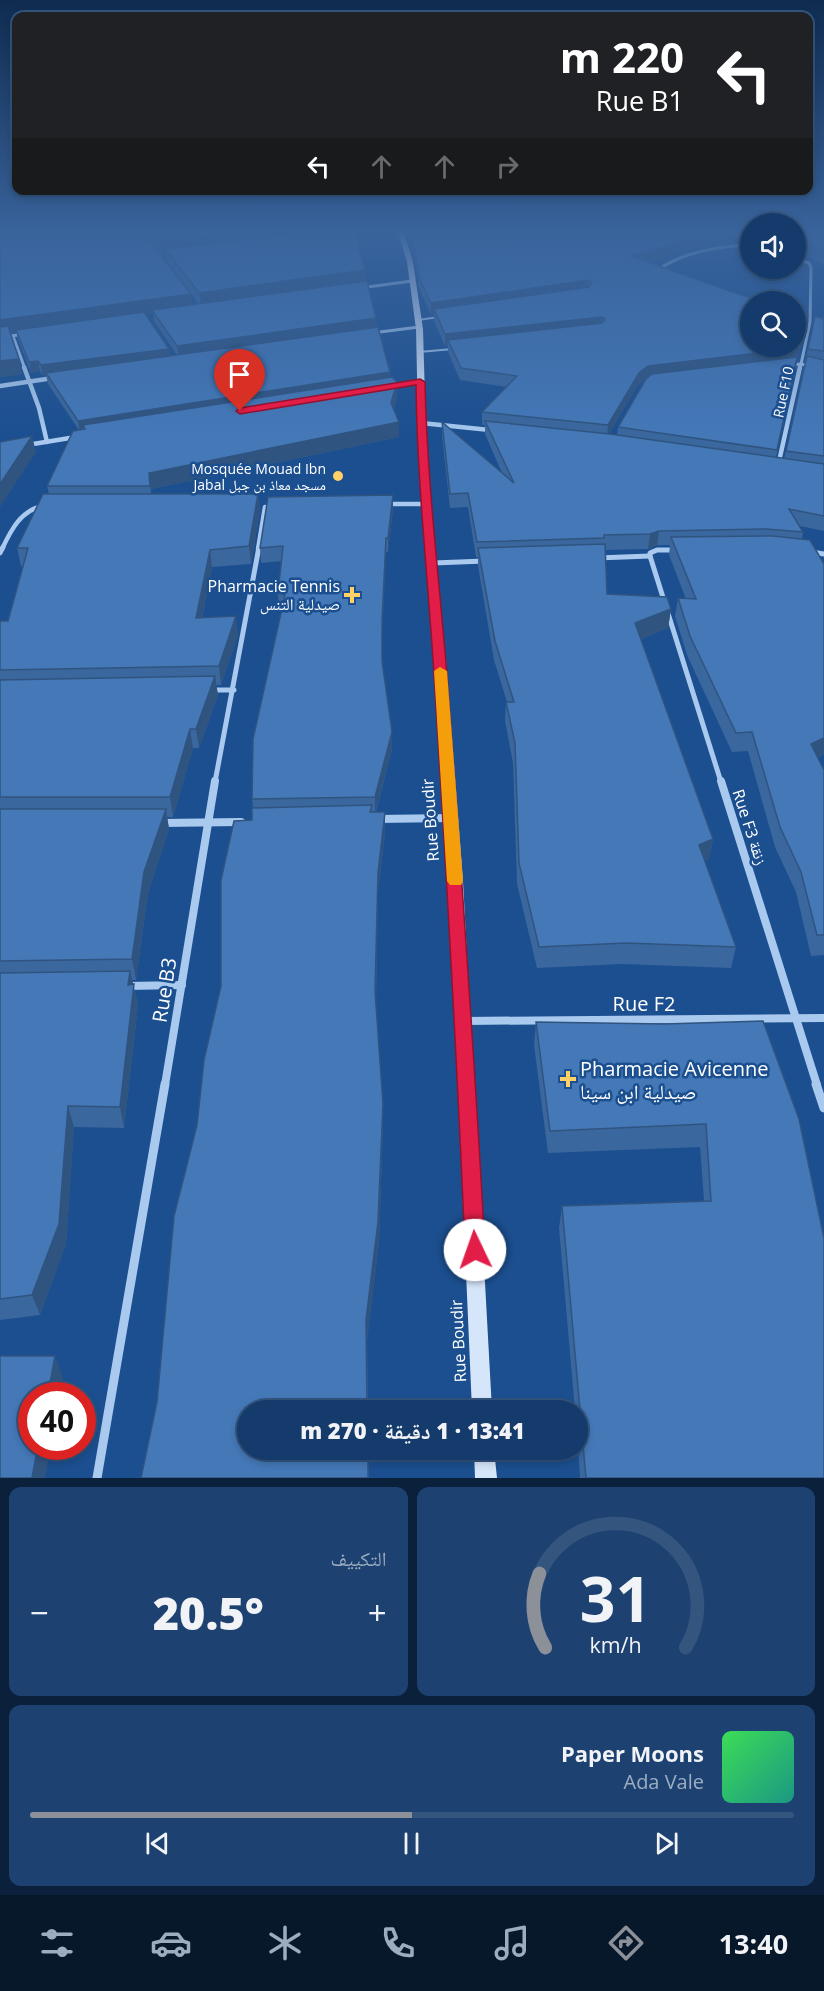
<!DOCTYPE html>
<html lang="ar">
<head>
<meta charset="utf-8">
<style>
	:root { --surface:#143b6b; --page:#1d4271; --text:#f1f3f6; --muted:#9dadc1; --line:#33557e; --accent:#8c9099 }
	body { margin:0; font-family:"Open Sans","Noto Naskh Arabic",sans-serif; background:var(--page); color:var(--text); direction:rtl; height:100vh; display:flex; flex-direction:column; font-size:22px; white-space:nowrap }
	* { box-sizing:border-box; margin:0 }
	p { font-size:20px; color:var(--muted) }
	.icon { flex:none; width:33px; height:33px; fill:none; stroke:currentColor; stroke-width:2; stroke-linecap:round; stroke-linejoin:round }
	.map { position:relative; height:1478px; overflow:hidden; direction:ltr }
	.details { display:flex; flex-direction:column; gap:9px; padding:9px; background:#0b203b; flex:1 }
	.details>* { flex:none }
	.top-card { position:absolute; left:12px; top:12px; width:801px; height:183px; border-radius:12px; box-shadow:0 3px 9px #0003,0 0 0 2px var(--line); direction:rtl; background:#202124; color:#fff; overflow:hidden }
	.controls { position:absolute; left:740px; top:213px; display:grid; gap:12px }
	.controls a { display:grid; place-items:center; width:66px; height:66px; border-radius:50%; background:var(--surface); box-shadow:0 3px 9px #0003,0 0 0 2px var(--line); font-size:30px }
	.speed { position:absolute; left:18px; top:1382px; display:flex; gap:12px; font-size:30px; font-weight:700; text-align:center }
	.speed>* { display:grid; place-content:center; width:78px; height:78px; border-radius:50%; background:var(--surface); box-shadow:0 3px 9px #0003,0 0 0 2px var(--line); line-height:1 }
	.speed .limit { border:9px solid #d22; background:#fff; color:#111 }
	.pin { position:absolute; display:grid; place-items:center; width:51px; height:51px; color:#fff; margin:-62px -26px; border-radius:50% 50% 50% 0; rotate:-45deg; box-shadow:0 0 6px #0007 }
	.pin .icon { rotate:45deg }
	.me { position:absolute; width:66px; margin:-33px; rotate:357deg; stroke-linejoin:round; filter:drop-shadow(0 0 4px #0008) }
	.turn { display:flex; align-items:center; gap:21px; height:126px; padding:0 30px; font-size:27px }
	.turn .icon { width:78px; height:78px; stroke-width:2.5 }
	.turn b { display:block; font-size:42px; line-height:51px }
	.lanes { display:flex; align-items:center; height:57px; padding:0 30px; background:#0003; justify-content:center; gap:30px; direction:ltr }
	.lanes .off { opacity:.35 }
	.big { font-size:45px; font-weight:800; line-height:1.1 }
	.details .widget { flex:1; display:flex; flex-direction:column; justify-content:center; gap:9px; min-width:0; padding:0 21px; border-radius:12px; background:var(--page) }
	.details .dial { align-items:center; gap:0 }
	.dial svg { height:156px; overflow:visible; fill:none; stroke:var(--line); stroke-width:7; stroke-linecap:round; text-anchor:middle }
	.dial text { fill:var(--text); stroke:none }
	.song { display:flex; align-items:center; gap:18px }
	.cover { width:72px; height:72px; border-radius:9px; background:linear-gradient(135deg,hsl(130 70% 55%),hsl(170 70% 35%)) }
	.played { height:6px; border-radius:3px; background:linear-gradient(90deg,var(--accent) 50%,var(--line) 50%) }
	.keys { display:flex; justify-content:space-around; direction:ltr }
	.heat { display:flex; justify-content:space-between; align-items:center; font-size:33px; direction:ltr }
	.details .tiles { flex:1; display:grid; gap:9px; grid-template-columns:1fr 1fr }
	.widget:last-child { grid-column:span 2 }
	.trip { position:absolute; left:237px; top:1400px; width:351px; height:60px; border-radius:30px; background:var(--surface); box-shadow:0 3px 9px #0003,0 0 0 2px var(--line); font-weight:800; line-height:60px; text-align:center; direction:rtl }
	.dock { display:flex; height:96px; justify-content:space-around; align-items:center; background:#08182b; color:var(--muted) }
	.dock .icon { width:42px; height:42px }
	.dock .on { color:var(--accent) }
	.dock b { font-size:27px; color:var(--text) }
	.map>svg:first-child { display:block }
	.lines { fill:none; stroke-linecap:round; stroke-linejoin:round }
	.lane { stroke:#a9c9ee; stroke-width:2 }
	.street-far4 { stroke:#a9c9ee; stroke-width:3 }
	.street-far3 { stroke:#a9c9ee; stroke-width:4.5 }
	.street-far2 { stroke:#a9c9ee; stroke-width:5 }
	.street-far1 { stroke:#a9c9ee; stroke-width:8 }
	.street { stroke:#a9c9ee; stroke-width:9 }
	.secondary { fill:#d6e6fa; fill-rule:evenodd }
	.wall { fill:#3a679d; fill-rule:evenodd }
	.shaded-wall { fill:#305480 }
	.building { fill:#4478b7; stroke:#305480; stroke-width:1.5 }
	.route { fill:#e11d48; stroke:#92132f; stroke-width:1.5 }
	.slow { fill:#f59e0b }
	.poi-dot { fill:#ffd166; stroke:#1b4f8f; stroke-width:2 }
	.labels { text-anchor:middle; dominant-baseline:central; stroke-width:5; stroke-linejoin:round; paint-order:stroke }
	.far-street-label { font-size:14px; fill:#fff; stroke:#1b4f8f }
	.far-poi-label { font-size:14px; fill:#fff; stroke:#1b4f8f; text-anchor:end }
	.poi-label { font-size:16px; fill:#fff; stroke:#1b4f8f; text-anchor:end }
	.street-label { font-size:16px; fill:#fff; stroke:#1b4f8f }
	.near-street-label { font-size:20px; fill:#fff; stroke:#1b4f8f }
	.near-poi-label { font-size:20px; fill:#fff; stroke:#1b4f8f; text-anchor:start }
</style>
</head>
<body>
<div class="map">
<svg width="824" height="1478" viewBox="0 0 824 1478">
	<rect width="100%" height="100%" fill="#1b4f8f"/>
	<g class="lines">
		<g class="lane">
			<polyline points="418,320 439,317"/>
			<polyline points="419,352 453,349"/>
		</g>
		<g class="street-far4">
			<polyline points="795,258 809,263 811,268 810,322 800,369"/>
			<path d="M658 270C682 252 721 246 750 245"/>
			<polyline points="360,288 412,281"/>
			<polyline points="372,333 419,327"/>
			<polyline points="13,336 25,369"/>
			<polyline points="0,338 23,334"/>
			<polyline points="789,365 800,364 824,368"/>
		</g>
		<g class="street-far3">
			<polyline points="24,367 39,408 47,442"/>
			<polyline points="818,367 824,368"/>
			<polyline points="0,386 53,378"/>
			<polyline points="391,387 420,382"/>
			<polyline points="421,423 490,430"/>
			<polyline points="27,445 76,437"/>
			<polyline points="778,466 800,367"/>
			<polyline points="386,504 425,504"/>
			<path d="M2 549C11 530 21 510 43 506"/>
			<polyline points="258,549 265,507"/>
		</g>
		<g class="street-far2">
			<polyline points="676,550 657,550 650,553 650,556 721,782"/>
			<polyline points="812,552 824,554"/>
			<polyline points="0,553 3,547"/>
			<polyline points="597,558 650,556"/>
			<polyline points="433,563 485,561"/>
			<polyline points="210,690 234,690"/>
			<polyline points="215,782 259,547"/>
		</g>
		<g class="street-far1">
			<polyline points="721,781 817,1085"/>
			<polyline points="377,819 451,818"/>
			<polyline points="161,823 241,822"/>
			<polyline points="127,986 182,985"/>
			<polyline points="465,1021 824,1018"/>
			<polyline points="165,1085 215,781"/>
		</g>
		<g class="street">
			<polyline points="816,1084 824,1108"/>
			<polyline points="97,1478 165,1084"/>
		</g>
		<g class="secondary">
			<polygon points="397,229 403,229 413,262 423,329 427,467 447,671 463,882 492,1410 472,1410 449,882 436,671 419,467 416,329 407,262"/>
			<polygon points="474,1449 494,1449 497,1478 475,1478"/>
		</g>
	</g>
	<g class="wall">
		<path d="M0 229H307V232L311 231 310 229H354L365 270V281L377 327 390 377 397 396 394 409 399 437 151 489V494H258L260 511 251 564 212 567 202 618 238 635 221 685H216L218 695 199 748H193L173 817H167L169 829 148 893 136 980H132L138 1005 124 1128 74 1127 66 1244 40 1315 0 1320V621H8L23 566H21L17 548 49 494 47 486 79 430 48 384 46 375H42L40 371 31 373 18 339 17 332 10 333 22 374 0 377ZM157 251 161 255 166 254 167 262 198 303 192 304ZM153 313 154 321 177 355 170 356 145 314Z"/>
		<polygon points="393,229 398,229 398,242"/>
		<path d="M405 229H750V239L735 235 647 262 798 360 797 361 776 457 784 459 815 316 824 319V531L800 526 803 532 802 539 824 564V754L818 758 824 770V955L811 956 796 892 775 847 748 751 732 752 687 655 675 616 678 598 686 599 669 555 670 545H657L648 549 605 550 607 594 671 609 668 628 641 639 713 839 709 859 705 861 736 947 731 968 622 964 537 968 517 884 513 763 505 721 506 702H507L494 660 478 566V557H476L468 507 450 508 442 436V422L502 473 485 434V425H482V412L507 387 460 380 448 352V345L445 346 434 321V314L431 315 419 288 415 261ZM647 378 618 427 617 435 609 434 637 386Z"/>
		<polygon points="795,229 824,229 824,265 803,254 795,251"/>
		<polygon points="393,495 393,509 388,552 386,552 382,638 382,663 392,732 392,749 376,812 385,812 385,832 378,893 376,1002 383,1104 383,1125 379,1243 367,1340 368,1410 248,1410 248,1449 368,1449 369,1478 141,1478 157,1402 174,1216 197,1125 204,1060 221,986 221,880 234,821 252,820 252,808 253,808 252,799 253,739 282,609 279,609 278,593 281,561 261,563 260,548 268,497"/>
		<polygon points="536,1022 664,1024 824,1238 824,1478 580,1478 578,1443 578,1410 575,1410 559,1228 562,1206 704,1201 700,1147 548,1153 534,1045"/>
	</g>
	<g class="shaded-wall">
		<polygon points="268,229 307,229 307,237 165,249 166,254 161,255 160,242"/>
		<polygon points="723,229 736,229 735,235 629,267 631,256"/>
		<polygon points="365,270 365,284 201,306 199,293"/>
		<polygon points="588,280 588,292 434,309 434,314 431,315 431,303"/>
		<polygon points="191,294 192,308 152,310 153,313 0,334 0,320"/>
		<polygon points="808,314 774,463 777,450 647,378 637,386 607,438 608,425 639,373 648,366"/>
		<polygon points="602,317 601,329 448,340 448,345 445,346 445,334"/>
		<polygon points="376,318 377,329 179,357 177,346"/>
		<polygon points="169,349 171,359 42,375 41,365"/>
		<polygon points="19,359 22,374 0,377 0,361"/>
		<polygon points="38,361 40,371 31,373 29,362"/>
		<polygon points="390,372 390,382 83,425 84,431 80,432 78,421"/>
		<polygon points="397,382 397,396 392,418 391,403"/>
		<polygon points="399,422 399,437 151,489 152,502 149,473"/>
		<polygon points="32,436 36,452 0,507 0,484"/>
		<polygon points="258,494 260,511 251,564 249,546"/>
		<polygon points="393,495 393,509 388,552 388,538"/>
		<polygon points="659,531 657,545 648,549 650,534"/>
		<polygon points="386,538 386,552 382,638 382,622"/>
		<polygon points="210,550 212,567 198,636 196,618"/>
		<polygon points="671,609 668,628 633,642 635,623"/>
		<polygon points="236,616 238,635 221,685 219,666"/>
		<polygon points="215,676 218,695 199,748 196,729"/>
		<polygon points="190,729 193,748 173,817 170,797"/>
		<polygon points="392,732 392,749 375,814 375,797"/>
		<polygon points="824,738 824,754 806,764 811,744"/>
		<polygon points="166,809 169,829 148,893 136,980 132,959 144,872"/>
		<polygon points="385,812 385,832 378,893 375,1012 375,991 378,873"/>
		<polygon points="713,839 709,859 695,865 699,845"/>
		<polygon points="130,971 138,1005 124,1128 120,1107 128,985"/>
		<polygon points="383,1104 383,1125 379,1243 367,1340 367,1410 366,1320"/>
		<polygon points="68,1106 74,1127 66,1244 40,1315 32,1295"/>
		<polygon points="55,1356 63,1378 60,1395 48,1395"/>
		<polygon points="38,1446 51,1446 45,1478 32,1478"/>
	</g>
	<g class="building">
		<polygon points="0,229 136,229 156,249 191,294 0,320"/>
		<polygon points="147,229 268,229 160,242"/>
		<polygon points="314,229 354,229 365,270 199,293 165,249 311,231"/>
		<polygon points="409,229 723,229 631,256 732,292 764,302 750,302 750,346 795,346 795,310 808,314 800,348 648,366 639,373 608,425 482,412 517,376 461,368 448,340 602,323 605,319 602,317 445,334 434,309 589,287 592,282 588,280 431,303 419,277 415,251"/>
		<polygon points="795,229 824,229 824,253 805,243 795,240"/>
		<polygon points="367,281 376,318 177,346 152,310"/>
		<polygon points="144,312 169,349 41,365 38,361 29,362 16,330"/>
		<polygon points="815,316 824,319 824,351 808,349"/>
		<polygon points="8,326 19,359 0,361 0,327"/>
		<polygon points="378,327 390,372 78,421 46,373"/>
		<polygon points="807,356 824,360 824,456 786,451"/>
		<polygon points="797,357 777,450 618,427 646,379 652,374"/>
		<polygon points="392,377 397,382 391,403 399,422 149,473 150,486 47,486 73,431 85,429 83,425"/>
		<polygon points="485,421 610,434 824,464 824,516 789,509 803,532 766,529 659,531 650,534 604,535 604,538 477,542 468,493 450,494 442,422 514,483"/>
		<polygon points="32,436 0,484 0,442"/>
		<polygon points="43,494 258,494 249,546 210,550 196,618 236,616 219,666 0,670 0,621 8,621 28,548 17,548"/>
		<polygon points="393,495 388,538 386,538 382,622 382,661 392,732 375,797 252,799 253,739 285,595 278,593 283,546 260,548 268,497"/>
		<polygon points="773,536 810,540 824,564 824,738 811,744 824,770 824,935 817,935 801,872 780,827 752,732 736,733 690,636 678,598 696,599 671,537"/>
		<polygon points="605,544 607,594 667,597 671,609 635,623 713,839 699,845 736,947 626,943 539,947 519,863 515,743 506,702 514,702 495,641 478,548"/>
		<polygon points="215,676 196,729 190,729 170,797 0,797 0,680"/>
		<polygon points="372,805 370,812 385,812 378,873 375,991 383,1104 378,1222 366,1320 367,1410 248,1410 248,1449 368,1449 368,1478 141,1478 157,1402 174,1216 197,1125 204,1060 221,986 221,880 234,821 252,820 252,808"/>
		<polygon points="0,809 166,809 144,872 132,959 0,961"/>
		<polygon points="130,971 128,985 134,984 120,1107 68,1106 59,1224 32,1295 0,1299 0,973"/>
		<polygon points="763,1021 799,1119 824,1238 824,1478 586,1478 562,1206 711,1201 706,1124 550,1131 536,1022 664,1024"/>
		<polygon points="0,1356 55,1356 48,1395 32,1395 32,1446 38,1446 32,1478 0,1478"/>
	</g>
	<linearGradient id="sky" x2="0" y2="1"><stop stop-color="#0f2b4f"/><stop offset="0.53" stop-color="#39639b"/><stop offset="1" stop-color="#39639b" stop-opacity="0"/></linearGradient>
	<rect width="824" height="436" fill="url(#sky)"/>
	<path class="route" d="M420 379 425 382C427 480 439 577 447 675 461 867 475 1058 485 1250L482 1257 475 1260 468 1257 465 1250C457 1058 446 866 434 675 428 578 417 482 416 385L240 414 236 411 240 408Z"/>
	<polygon class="slow" points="440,667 447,671 463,881 461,885 450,885 447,881 434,671"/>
	<g class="poi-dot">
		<circle cx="338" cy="476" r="6"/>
		<path d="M349 586h6v6h6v6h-6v6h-6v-6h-6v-6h6z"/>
		<path d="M565 1070h6v6h6v6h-6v6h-6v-6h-6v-6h6z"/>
	</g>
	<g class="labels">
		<g class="far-street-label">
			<text transform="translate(783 392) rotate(-78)">Rue F10</text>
		</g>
		<g class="far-poi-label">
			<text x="326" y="468">Mosquée Mouad Ibn<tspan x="326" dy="16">Jabal مسجد معاذ بن جبل</tspan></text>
		</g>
		<g class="poi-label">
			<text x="340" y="586">Pharmacie Tennis<tspan x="340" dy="18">صيدلية التنس</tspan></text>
		</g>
		<g class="street-label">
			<text transform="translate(430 820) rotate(-94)">Rue Boudir</text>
			<text transform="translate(750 827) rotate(72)">Rue F3 زنقة</text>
			<text transform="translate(458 1341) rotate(-93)">Rue Boudir</text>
		</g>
		<g class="near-street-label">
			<text transform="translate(164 990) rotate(-81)">Rue B3</text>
			<text x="644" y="1003">Rue F2</text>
		</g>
		<g class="near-poi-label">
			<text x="580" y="1068">Pharmacie Avicenne<tspan x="580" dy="23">صيدلية ابن سينا</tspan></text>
		</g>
	</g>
</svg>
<div class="controls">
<a><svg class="icon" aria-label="sound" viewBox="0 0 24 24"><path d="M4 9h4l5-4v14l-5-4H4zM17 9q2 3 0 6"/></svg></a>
<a><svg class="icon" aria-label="search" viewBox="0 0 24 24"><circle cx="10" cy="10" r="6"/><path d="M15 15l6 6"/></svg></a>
</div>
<div class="speed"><div class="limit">40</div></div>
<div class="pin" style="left:240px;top:411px;background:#d93025"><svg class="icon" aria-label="arrive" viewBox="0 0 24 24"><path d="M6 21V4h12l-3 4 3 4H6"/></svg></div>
<svg class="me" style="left:475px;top:1250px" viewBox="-20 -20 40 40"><circle r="19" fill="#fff"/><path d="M0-13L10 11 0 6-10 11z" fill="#e11d48"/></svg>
<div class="trip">13:41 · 1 دقيقة · 270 m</div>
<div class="top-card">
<div class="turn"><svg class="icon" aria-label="left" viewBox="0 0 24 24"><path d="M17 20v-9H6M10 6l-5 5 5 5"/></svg><div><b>220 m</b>Rue B1</div></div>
<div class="lanes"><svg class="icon" aria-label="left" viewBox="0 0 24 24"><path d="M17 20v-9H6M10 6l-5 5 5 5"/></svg><svg class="icon off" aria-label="ahead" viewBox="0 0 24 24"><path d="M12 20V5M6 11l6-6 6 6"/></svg><svg class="icon off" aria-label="ahead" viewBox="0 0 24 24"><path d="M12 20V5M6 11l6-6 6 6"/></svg><svg class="icon off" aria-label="right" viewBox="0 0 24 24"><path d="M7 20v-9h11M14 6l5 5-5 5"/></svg></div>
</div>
</div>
<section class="details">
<div class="tiles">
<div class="widget dial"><svg viewBox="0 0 100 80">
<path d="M14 69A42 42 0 1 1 86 69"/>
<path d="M14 69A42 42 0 0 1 11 31" stroke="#8c9099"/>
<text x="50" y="56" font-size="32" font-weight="700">31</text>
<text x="50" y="72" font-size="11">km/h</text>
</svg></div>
<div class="widget"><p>التكييف</p>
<div class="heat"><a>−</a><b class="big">20.5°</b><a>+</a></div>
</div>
<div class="widget">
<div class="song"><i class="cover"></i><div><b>Paper Moons</b><p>Ada Vale</p></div></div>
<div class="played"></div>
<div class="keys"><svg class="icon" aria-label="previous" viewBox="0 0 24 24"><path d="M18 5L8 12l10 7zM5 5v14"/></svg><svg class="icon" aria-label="pause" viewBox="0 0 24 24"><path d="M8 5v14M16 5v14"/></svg><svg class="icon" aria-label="next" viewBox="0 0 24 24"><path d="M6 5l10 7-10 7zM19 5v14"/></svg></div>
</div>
</div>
</section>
<nav class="dock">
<b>13:40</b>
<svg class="icon on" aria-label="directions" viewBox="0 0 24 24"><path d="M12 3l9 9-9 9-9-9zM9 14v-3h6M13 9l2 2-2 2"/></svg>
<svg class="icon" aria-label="music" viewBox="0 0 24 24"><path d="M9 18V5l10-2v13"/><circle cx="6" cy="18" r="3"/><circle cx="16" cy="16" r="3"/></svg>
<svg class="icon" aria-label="phone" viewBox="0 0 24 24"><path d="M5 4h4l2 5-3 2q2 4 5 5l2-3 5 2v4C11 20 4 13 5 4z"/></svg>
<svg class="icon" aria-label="climate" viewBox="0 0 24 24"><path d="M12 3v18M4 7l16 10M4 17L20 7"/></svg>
<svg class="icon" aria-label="car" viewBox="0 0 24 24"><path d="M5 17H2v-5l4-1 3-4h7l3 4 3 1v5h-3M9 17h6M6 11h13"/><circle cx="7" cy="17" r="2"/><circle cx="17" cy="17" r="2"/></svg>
<svg class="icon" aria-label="filters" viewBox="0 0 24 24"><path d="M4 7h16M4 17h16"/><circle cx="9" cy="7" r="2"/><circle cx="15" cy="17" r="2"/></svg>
</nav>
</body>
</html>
